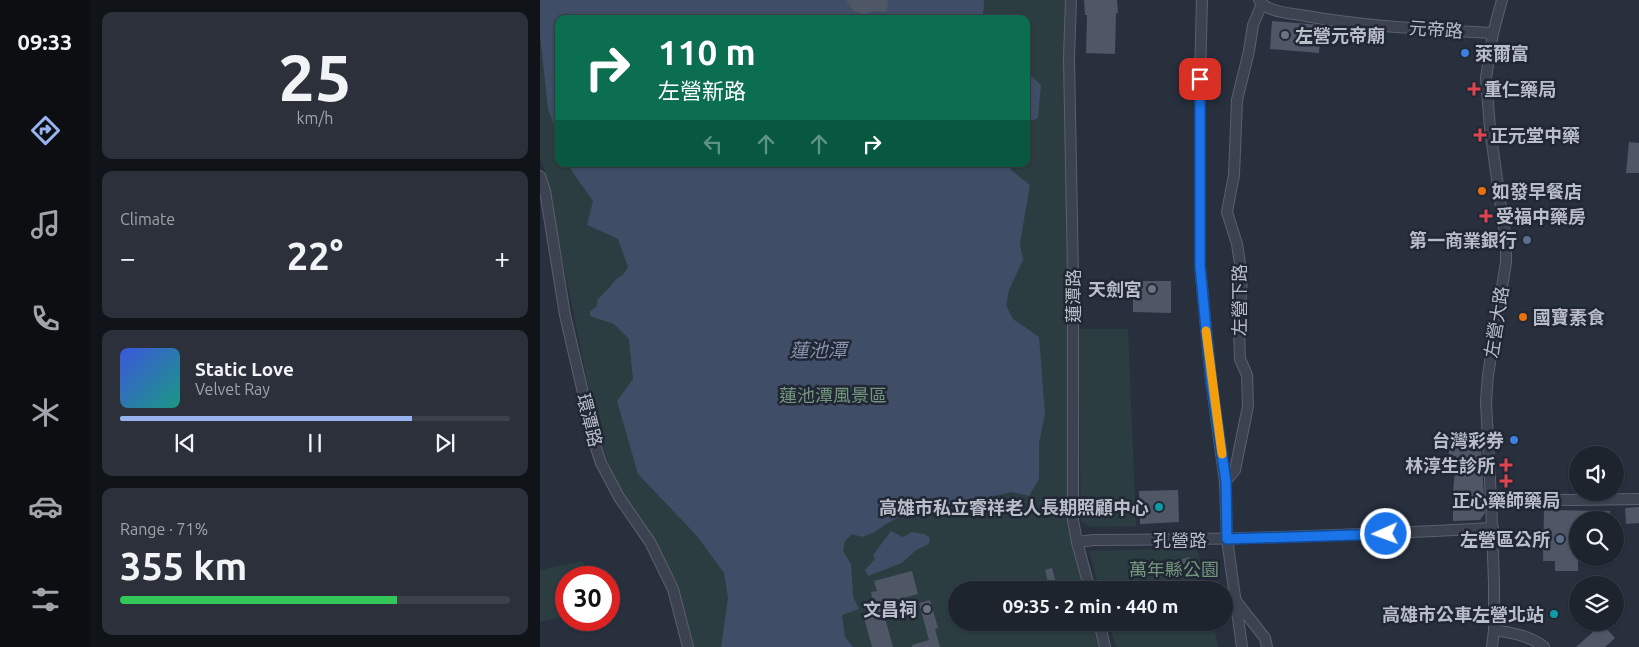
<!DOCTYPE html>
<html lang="en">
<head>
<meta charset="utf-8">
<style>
	:root { --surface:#1e242e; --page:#2b303a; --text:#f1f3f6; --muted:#a1a4aa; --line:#3c414a; --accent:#99b3ee }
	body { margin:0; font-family:Ubuntu,"Noto Sans TC",sans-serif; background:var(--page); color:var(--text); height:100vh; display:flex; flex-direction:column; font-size:19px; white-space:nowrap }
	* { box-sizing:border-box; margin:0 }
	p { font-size:16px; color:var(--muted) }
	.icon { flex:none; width:28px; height:28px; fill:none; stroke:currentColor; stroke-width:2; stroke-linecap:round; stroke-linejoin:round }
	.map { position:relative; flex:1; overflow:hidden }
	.details { display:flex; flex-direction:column; gap:12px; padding:12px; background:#101419; width:450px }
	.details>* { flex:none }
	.guide { position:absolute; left:15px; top:15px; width:475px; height:152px; border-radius:10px; box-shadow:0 1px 4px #0004,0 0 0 1px var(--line); background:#0b6e4f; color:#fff; overflow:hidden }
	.tools { position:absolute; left:1029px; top:446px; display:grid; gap:10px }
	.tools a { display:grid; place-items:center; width:55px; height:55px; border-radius:50%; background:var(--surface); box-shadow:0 1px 4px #0004,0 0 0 1px var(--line); font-size:25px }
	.speed { position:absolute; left:15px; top:566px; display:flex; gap:10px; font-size:25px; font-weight:700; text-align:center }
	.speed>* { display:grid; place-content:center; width:65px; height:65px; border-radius:50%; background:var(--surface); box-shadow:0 1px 4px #0004,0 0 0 1px var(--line); line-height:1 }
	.speed .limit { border:8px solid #d22; background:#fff; color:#111 }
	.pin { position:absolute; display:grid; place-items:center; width:42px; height:42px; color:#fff; margin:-21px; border-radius:10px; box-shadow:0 2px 8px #0006 }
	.me { position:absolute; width:55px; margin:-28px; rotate:268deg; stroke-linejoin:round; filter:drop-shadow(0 0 4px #0008) }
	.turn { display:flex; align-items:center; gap:18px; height:105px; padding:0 20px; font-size:22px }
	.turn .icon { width:65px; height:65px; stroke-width:2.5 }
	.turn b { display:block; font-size:35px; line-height:42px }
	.lanes { display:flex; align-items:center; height:48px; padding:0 20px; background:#0003; justify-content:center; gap:25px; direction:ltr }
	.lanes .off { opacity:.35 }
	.big { font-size:38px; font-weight:700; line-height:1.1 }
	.details .tile { flex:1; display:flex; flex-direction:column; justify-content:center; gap:8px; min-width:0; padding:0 18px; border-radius:10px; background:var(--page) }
	.details .dial { align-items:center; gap:0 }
	.dial b { font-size:65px; line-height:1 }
	.song { display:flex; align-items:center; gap:15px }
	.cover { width:60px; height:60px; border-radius:8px; background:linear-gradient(135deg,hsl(230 70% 55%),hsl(170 70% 35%)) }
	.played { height:5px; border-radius:2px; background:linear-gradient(90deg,var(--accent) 75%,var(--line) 75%) }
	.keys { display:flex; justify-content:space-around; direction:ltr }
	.heat { display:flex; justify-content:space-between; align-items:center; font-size:28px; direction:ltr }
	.charge { height:8px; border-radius:4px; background:linear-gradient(90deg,#34c759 71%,var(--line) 0) }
	.trip { position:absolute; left:408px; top:581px; width:285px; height:50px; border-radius:25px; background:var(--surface); box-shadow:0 1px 4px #0004,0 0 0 1px var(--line); font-weight:700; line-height:50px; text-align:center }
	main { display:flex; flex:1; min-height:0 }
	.menu { display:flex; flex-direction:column; width:90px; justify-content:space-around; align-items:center; background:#0c0e12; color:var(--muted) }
	.menu .icon { width:35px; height:35px }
	.menu .active { color:var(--accent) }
	.menu b { font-size:22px; color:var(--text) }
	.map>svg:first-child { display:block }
	.green { fill:#2b3d40; fill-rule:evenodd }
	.water { fill:#404d66 }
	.building { fill:#4f5767 }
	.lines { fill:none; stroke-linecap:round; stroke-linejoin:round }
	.minor-casing { stroke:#5a606c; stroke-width:12 }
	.minor { stroke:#3c424f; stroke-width:10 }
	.route-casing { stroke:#114b97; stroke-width:12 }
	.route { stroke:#1a73e8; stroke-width:9 }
	.slow { stroke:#f59e0b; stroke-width:9 }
	.worship-dot { fill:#6b7280; stroke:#212734; stroke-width:2 }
	.shop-dot { fill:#3f7fe0; stroke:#212734; stroke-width:2 }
	.health-dot { fill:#e0444e; stroke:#212734; stroke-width:2 }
	.food-dot { fill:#e8710a; stroke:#212734; stroke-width:2 }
	.service-dot { fill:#5c6f8a; stroke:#212734; stroke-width:2 }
	.culture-dot { fill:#0f9aa8; stroke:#212734; stroke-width:2 }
	.labels { text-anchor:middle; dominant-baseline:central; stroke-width:5; stroke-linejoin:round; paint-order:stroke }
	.street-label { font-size:18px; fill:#b9bec9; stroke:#212734 }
	.poi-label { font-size:18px; font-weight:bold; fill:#b9bec9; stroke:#212734; text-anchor:end }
	.park-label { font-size:18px; fill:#72977e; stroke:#212734 }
	.water-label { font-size:19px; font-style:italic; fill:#8492ad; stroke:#212734 }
</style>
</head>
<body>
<main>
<nav class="menu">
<b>09:33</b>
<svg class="icon active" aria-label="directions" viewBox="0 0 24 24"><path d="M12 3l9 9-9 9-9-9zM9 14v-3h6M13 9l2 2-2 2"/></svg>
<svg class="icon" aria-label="music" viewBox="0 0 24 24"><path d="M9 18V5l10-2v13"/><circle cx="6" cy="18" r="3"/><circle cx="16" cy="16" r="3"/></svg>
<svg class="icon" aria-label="phone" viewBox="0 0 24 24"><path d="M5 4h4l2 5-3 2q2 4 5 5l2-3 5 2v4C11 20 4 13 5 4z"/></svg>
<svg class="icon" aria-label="climate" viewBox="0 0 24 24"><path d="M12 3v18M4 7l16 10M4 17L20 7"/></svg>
<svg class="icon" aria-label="car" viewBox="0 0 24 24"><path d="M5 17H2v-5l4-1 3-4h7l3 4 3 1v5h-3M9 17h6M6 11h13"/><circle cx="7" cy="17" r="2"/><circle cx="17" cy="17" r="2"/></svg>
<svg class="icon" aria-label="filters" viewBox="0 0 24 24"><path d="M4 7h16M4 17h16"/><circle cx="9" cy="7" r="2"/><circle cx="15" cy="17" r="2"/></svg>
</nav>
<section class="details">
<div class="tile dial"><b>25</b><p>km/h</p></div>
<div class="tile"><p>Climate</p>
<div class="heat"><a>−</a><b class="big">22°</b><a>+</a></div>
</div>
<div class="tile">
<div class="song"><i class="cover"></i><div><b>Static Love</b><p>Velvet Ray</p></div></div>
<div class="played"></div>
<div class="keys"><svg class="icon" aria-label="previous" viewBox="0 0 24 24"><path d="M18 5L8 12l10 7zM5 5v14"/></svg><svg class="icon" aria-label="pause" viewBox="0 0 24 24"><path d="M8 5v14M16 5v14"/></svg><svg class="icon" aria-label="next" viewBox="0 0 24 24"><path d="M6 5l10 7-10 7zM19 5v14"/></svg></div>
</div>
<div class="tile"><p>Range · 71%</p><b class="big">355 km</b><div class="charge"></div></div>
</section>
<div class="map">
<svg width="1099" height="647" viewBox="0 0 1099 647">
	<rect width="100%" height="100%" fill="#28303e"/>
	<g class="green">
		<path d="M0 0H527L530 528 547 590H416V622L555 623 562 647H153L96 514 72 473 58 434 4 168 0 158ZM19 19H486V164H19Z"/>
		<polygon points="538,329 588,329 596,526 550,527 541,521"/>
		<polygon points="657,548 666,590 560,590 549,551"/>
		<polygon points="43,561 47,577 26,578 26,616 0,622 0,570"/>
		<polygon points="569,623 673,623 678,647 576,647"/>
	</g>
	<g class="water">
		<polygon points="0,0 444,0 443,19 19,19 19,138 8,109 0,35"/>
		<polygon points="486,75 491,76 501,85 498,118 486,123"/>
		<polygon points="29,164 469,164 471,170 490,185 480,243 483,260 469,290 466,305 473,319 499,337 505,414 499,443 499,479 489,496 471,492 437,500 375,509 346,524 335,532 322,537 312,534 305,541 303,551 311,564 313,596 319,609 302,615 305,637 313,647 181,647 188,598 184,573 157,536 98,474 77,401 93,379 89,339 74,324 50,316 50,311 56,307 58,299 70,287 76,279 83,275 88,267 78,239 47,225 53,201 31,170"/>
		<polygon points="351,531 363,537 372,532 384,534 390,538 389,544 376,550 362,563 328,576 325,570 335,559 333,555"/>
	</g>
	<g class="building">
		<polygon points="306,0 348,0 347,12 333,11 325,14 321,14 313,10"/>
		<polygon points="544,0 577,0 578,13 576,13 575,54 546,53 547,15 545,15"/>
		<polygon points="732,21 781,25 779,53 730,49"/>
		<polygon points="1089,142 1099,143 1099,173 1086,173"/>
		<polygon points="593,281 631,281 631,313 593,312"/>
		<polygon points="908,433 940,433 945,513 940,520 913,521 913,493 916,456 909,456"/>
		<polygon points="638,490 639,522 600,524 599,491"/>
		<polygon points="1099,507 1099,523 1086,524 1085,508"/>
		<polygon points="1004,510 1070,511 1070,520 1038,520 1038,571 1015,571 1015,561 1003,561"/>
		<polygon points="649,557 652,567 637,572 634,562"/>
		<polygon points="512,568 518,590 510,590 505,570"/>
		<polygon points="372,571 378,594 341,604 353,647 332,647 324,618 336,614 331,592 337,591 334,581"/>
		<polygon points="390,600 398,628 395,629 400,647 372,647 372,645 389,640 379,603"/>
		<polygon points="1062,624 1075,638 1065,647 1036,647"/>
	</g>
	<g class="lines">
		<defs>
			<g id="minor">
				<polyline points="531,0 529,58 533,275 533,520 537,542 550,590"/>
				<polyline points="662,0 660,79 660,266 671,380 685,482 687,539 702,647"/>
				<path d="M722 4C734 13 751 13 766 16 827 27 891 29 953 33"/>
				<polyline points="0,176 5,191 25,315 55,445 61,463 79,497 110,542 133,589 148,647"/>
				<polyline points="685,482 695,470 708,406 707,375 700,359 699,331 702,277 697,244 687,212 694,175 697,100 709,51 713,25 722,4 719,0"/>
				<polyline points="951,499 1036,500 1099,499"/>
				<path d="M537 542 554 540C687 540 820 535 953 528"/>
				<polyline points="696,601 725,638 727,647"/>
				<polyline points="559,622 565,647"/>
				<path d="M954 630C972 633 989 635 1004 647"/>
				<polyline points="952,647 954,630 954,583 951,499 946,402 948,375 966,262 966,243 950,129 946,78 953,33 962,0"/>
			</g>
		</defs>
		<use href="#minor" class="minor-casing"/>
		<use href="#minor" class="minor"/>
	</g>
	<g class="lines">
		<defs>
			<polyline id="route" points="660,79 660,266 671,380 686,482 687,539 846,534"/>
		</defs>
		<use href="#route" class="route-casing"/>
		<use href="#route" class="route"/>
		<polyline class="slow" points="666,331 682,454"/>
	</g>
	<g class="worship-dot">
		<circle cx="745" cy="35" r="5"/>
		<circle cx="612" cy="289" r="5"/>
		<circle cx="387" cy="609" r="5"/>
	</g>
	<g class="shop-dot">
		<circle cx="925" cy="53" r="5"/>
		<circle cx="974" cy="440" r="5"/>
	</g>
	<g class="health-dot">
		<path d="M931.5 81.5h5v5h5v5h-5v5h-5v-5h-5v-5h5z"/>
		<path d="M937.5 127.5h5v5h5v5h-5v5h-5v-5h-5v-5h5z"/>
		<path d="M943.5 208.5h5v5h5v5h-5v5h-5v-5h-5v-5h5z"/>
		<path d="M963.5 457.5h5v5h5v5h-5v5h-5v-5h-5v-5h5z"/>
		<path d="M963.5 473.5h5v5h5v5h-5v5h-5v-5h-5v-5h5z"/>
	</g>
	<g class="food-dot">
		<circle cx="942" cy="191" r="5"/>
		<circle cx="983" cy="317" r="5"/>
	</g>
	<g class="service-dot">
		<circle cx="987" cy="240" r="5"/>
		<circle cx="1020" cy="539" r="5"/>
	</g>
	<g class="culture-dot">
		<circle cx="619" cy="507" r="5"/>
		<circle cx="1014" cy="614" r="5"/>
	</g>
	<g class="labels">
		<g class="street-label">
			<text transform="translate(896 29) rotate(4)">元帝路</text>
			<text transform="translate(533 296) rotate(-90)">蓮潭路</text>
			<text transform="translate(699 300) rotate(-90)">左營下路</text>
			<text transform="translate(956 322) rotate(-81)">左營大路</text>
			<text transform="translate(50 420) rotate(76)">環潭路</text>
			<text x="640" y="540">孔營路</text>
		</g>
		<g class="poi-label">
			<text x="755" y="35" text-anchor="start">左營元帝廟</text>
			<text x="935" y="53" text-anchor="start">萊爾富</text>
			<text x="944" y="89" text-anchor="start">重仁藥局</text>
			<text x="950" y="135" text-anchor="start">正元堂中藥</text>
			<text x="952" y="191" text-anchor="start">如發早餐店</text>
			<text x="956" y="216" text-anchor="start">受福中藥房</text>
			<text x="977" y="240">第一商業銀行</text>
			<text x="602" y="289">天劍宮</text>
			<text x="993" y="317" text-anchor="start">國寶素食</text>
			<text x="964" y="440">台灣彩券</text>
			<text x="955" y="465">林淳生診所</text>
			<text x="966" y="500" text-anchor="middle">正心藥師藥局</text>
			<text x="609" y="507">高雄市私立睿祥老人長期照顧中心</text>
			<text x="1010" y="539">左營區公所</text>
			<text x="377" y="609">文昌祠</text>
			<text x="1004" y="614">高雄市公車左營北站</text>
		</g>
		<g class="park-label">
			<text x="293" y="395">蓮池潭風景區</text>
			<text x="634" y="569">萬年縣公園</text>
		</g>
		<g class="water-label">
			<text x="278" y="350">蓮池潭</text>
		</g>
	</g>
</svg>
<div class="tools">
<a><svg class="icon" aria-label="sound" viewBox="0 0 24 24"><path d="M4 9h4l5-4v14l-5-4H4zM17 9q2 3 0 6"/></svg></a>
<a><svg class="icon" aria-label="search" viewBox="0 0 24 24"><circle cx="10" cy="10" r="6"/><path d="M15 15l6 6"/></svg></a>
<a><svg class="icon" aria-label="layers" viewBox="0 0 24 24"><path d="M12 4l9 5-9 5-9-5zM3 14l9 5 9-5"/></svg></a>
</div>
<div class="speed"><div class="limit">30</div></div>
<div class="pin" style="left:660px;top:79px;background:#d93025"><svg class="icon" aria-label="arrive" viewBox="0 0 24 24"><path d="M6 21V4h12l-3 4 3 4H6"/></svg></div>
<svg class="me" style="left:846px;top:534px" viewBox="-20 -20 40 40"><circle r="17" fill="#1a73e8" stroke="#fff" stroke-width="3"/><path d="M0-11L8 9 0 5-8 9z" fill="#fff"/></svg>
<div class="trip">09:35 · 2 min · 440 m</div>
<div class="guide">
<div class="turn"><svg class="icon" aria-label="right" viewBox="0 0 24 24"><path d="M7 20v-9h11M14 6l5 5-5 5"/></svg><div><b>110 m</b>左營新路</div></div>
<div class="lanes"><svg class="icon off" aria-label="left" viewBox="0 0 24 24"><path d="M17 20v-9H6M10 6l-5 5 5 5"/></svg><svg class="icon off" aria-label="ahead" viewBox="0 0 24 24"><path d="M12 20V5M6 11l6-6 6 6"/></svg><svg class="icon off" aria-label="ahead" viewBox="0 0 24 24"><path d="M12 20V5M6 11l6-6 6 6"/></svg><svg class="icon" aria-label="right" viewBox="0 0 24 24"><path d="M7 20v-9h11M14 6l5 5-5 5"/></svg></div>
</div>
</div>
</main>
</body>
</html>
